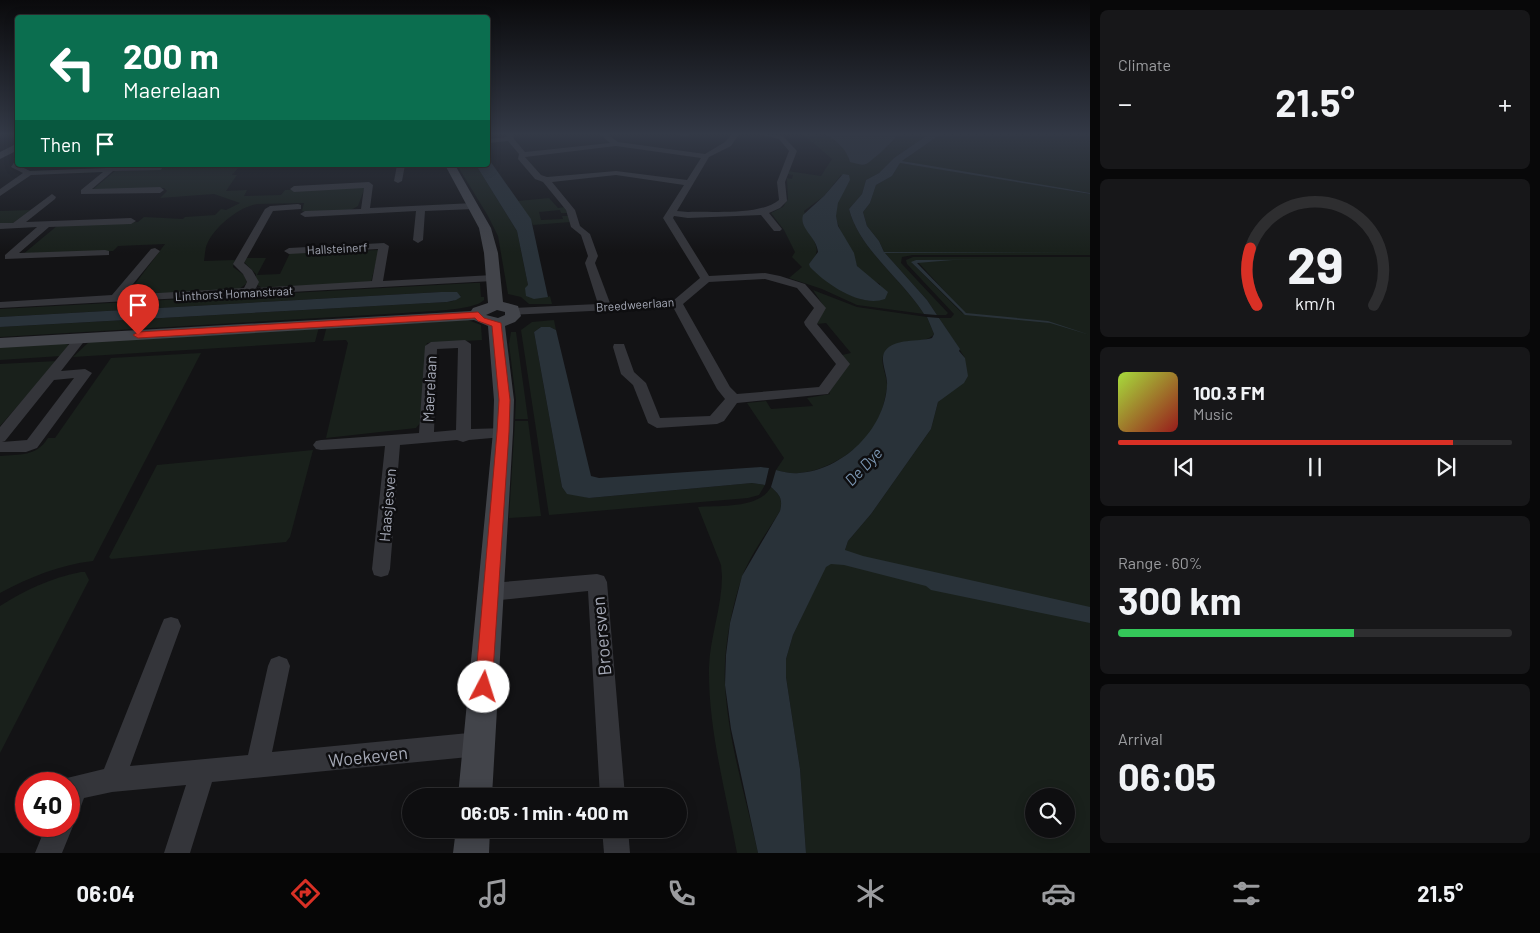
<!DOCTYPE html>
<html lang="en">
<head>
<meta charset="utf-8">
<style>
	:root { --surface:#0e0e10; --page:#171719; --text:#f1f3f6; --muted:#9b9c9f; --line:#2e2e30; --accent:#d93025 }
	body { margin:0; font-family:Barlow,sans-serif; background:var(--page); color:var(--text); height:100vh; display:flex; flex-direction:column; font-size:19px; white-space:nowrap }
	* { box-sizing:border-box; margin:0 }
	p { font-size:16px; color:var(--muted) }
	.icon { flex:none; width:28px; height:28px; fill:none; stroke:currentColor; stroke-width:2; stroke-linecap:round; stroke-linejoin:round }
	.map { position:relative; flex:1; overflow:hidden }
	.details { display:flex; flex-direction:column; gap:10px; padding:10px; background:#080809; width:450px }
	.details>* { flex:none }
	.hud { position:absolute; left:15px; top:15px; width:475px; height:152px; border-radius:5px; box-shadow:0 2px 12px #0003,0 0 0 1px var(--line); background:#0b6e4f; color:#fff; overflow:hidden }
	.tools { position:absolute; left:1025px; top:788px; display:grid; gap:10px }
	.tools a { display:grid; place-items:center; width:50px; height:50px; border-radius:50%; background:var(--surface); box-shadow:0 2px 12px #0003,0 0 0 1px var(--line); font-size:25px }
	.speed { position:absolute; left:15px; top:772px; display:flex; gap:10px; font-size:25px; font-weight:700; text-align:center }
	.speed>* { display:grid; place-content:center; width:65px; height:65px; border-radius:50%; background:var(--surface); box-shadow:0 2px 12px #0003,0 0 0 1px var(--line); line-height:1 }
	.speed .limit { border:8px solid #d22; background:#fff; color:#111 }
	.pin { position:absolute; display:grid; place-items:center; width:42px; height:42px; color:#fff; margin:-51px -21px; border-radius:50% 50% 50% 0; rotate:-45deg; box-shadow:0 0 5px #0007 }
	.pin .icon { rotate:45deg }
	.me { position:absolute; width:55px; margin:-28px; rotate:5deg; stroke-linejoin:round; filter:drop-shadow(0 0 4px #0008) }
	.turn { display:flex; align-items:center; gap:18px; height:105px; padding:0 25px; font-size:22px }
	.turn .icon { width:65px; height:65px; stroke-width:2.5 }
	.turn b { display:block; font-size:35px; line-height:42px }
	.then { display:flex; align-items:center; height:48px; padding:0 25px; background:#0003; gap:10px; font-size:19px }
	.big { font-size:38px; font-weight:700; line-height:1.1 }
	.details .tile { flex:1; display:flex; flex-direction:column; justify-content:center; gap:8px; min-width:0; padding:0 18px; border-radius:8px; background:var(--page) }
	.details .dial { align-items:center; gap:0 }
	.dial svg { height:130px; overflow:visible; fill:none; stroke:var(--line); stroke-width:7; stroke-linecap:round; text-anchor:middle }
	.dial text { fill:var(--text); stroke:none }
	.song { display:flex; align-items:center; gap:15px }
	.cover { width:60px; height:60px; border-radius:8px; background:linear-gradient(135deg,hsl(80 70% 55%),hsl(0 70% 35%)) }
	.played { height:5px; border-radius:2px; background:linear-gradient(90deg,var(--accent) 85%,var(--line) 85%) }
	.keys { display:flex; justify-content:space-around; direction:ltr }
	.heat { display:flex; justify-content:space-between; align-items:center; font-size:28px; direction:ltr }
	.charge { height:8px; border-radius:4px; background:linear-gradient(90deg,#34c759 60%,var(--line) 0) }
	.trip { position:absolute; left:402px; top:788px; width:285px; height:50px; border-radius:25px; background:var(--surface); box-shadow:0 2px 12px #0003,0 0 0 1px var(--line); font-weight:700; line-height:50px; text-align:center }
	.tab-bar { display:flex; height:80px; justify-content:space-around; align-items:center; background:#060606; color:var(--muted) }
	.tab-bar .icon { width:35px; height:35px }
	.tab-bar .active { color:var(--accent) }
	.tab-bar b { font-size:22px; color:var(--text) }
	main { display:flex; flex:1; min-height:0 }
	.map>svg:first-child { display:block }
	.green { fill:#19201b; fill-rule:evenodd }
	.water { fill:#293239 }
	.lines { fill:none; stroke-linecap:round; stroke-linejoin:round }
	.street { fill:#34353a; fill-rule:evenodd }
	.secondary { fill:#42444a; fill-rule:evenodd }
	.route { fill:#d93025; stroke:#8d1f18 }
	.labels { text-anchor:middle; dominant-baseline:central; stroke-width:5; stroke-linejoin:round; paint-order:stroke }
	.far-street-label { font-size:12px; fill:#a5a9b6; stroke:#0e0e10 }
	.street-label { font-size:15px; fill:#a5a9b6; stroke:#0e0e10 }
	.water-label { font-size:16px; font-style:italic; fill:#7b96b2; stroke:#0e0e10 }
	.near-street-label { font-size:18px; fill:#a5a9b6; stroke:#0e0e10 }
</style>
</head>
<body>
<main>
<div class="map">
<svg width="1090" height="853" viewBox="0 0 1090 853">
	<rect width="100%" height="100%" fill="#131315"/>
	<g class="green">
		<path d="M803 134C822 134 846 136 849 160L869 161 894 141 898 134H929L894 158 879 173 866 180 862 194 849 209C859 249 902 279 924 314L857 305 822 289 789 278 802 267 792 257 795 252 784 230 771 213 783 207 788 199 787 178 792 179 793 175 787 174 788 171 821 176 832 159ZM841 175 850 180C844 190 835 204 836 217 836 223 856 266 860 270 866 276 873 281 880 284L872 301C845 298 829 281 809 264 820 252 818 248 811 235 808 228 807 219 804 211L824 196Z"/>
		<polygon points="941,134 1090,134 1090,193 970,174 1090,194 1090,255 913,255 902,257 901,263 948,313 946,315 937,315 927,300 884,252 879,241 867,226 863,212 870,203 876,185 892,176 900,163 943,169 902,161"/>
		<path d="M164 165H241L232 175H237L226 191 247 190 244 196 281 195 285 190 365 187 358 206 349 211 306 212 302 211 304 203 258 204C240 206 216 226 208 242 205 247 205 255 204 261L235 260 233 267 244 275 247 283 238 290 126 296 165 244 118 246 113 251 22 255 58 225 138 222 144 217 183 219 185 217 215 215 221 209 226 210 240 203 214 194 160 198 167 191 164 188 91 191 115 171 159 169Z"/>
		<polygon points="457,165 476,165 517,231 528,285 548,297 550,296 552,304 529,304 521,297 508,294 498,236 488,216"/>
		<polygon points="549,198 558,208 565,207 567,213 561,213 560,210 539,212 541,220 563,219 562,216 568,216 570,222 533,225 518,201"/>
		<polygon points="31,210 13,223 0,225 0,211"/>
		<polygon points="379,250 371,282 262,288 256,284 256,274 243,261 247,258 266,258 257,275 280,274 290,253"/>
		<path d="M913 257H1090V853H806L800 769 786 677V659L793 635 825 567 845 550 848 541 871 514 931 429 938 402 945 396 965 358 939 318H951L954 314 907 264 906 260ZM916 260 961 309 963 314 912 263ZM1034 796H1066V829H1034Z"/>
		<path d="M474 283H480L481 297H484V300C474 311 422 311 403 313L0 337V327L447 302 453 301 461 296 441 292 0 317V309Z"/>
		<path d="M813 290 857 307 927 317 934 334C928 345 893 337 884 354 879 362 888 377 887 387 885 399 883 409 878 420 866 447 828 471 799 473 792 474 783 472 776 470L784 458 747 403 766 401 771 409 813 406 807 398 830 394 829 392 842 355 851 353 826 323 817 324 825 308Z"/>
		<polygon points="468,320 481,325 482,340 427,343 420,423 416,428 326,438 348,343 346,340 323,341 327,326"/>
		<polygon points="554,320 556,330 550,327 541,327 534,332 562,487 566,492 589,498 752,483 765,485 759,495 748,498 549,515 521,330 532,322"/>
		<polygon points="319,327 315,342 73,357 90,341"/>
		<polygon points="511,332 516,332 528,419 515,419 516,400 509,344"/>
		<polygon points="64,343 69,345 61,356 0,360 0,346"/>
		<path d="M201 353 93 561C59 565 30 577 0 593V456C20 454 36 457 48 438H55L111 358Z"/>
		<polygon points="57,361 0,426 0,364"/>
		<polygon points="515,421 528,421 541,516 509,518"/>
		<polygon points="313,450 290,537 286,542 111,559 109,557 157,465"/>
		<path d="M771 487C780 495 783 499 780 511 768 531 750 555 742 577 731 610 723 650 725 685 728 741 746 798 758 853H737C726 793 708 729 709 667 710 637 722 607 722 576L721 565 698 507C720 505 759 509 771 487Z"/>
		<path d="M81 572H85L89 580 0 753V606C25 590 51 578 81 572Z"/>
	</g>
	<g class="water">
		<path d="M825 134H898C895 140 871 162 866 164 861 166 855 163 850 162 846 148 837 141 825 134Z"/>
		<path d="M929 134H941L902 161 1068 189 1090 193V194L900 163 892 176 876 185 870 203 863 212 867 226 879 241 884 252 1090 253H885L927 300 937 315 924 314C902 279 859 249 849 209L862 194 866 180 879 173 894 158Z"/>
		<polygon points="488,158 531,219 548,297 534,299 526,296 525,288 528,285 517,231 476,165 488,165"/>
		<path d="M843 174 849 175 850 180 838 203 836 216 838 226 854 253 857 266 888 292 885 299C861 308 826 284 810 267L809 264 818 252C817 237 799 229 803 215L824 196Z"/>
		<polygon points="1090,259 953,260 917,263 966,313 1048,321 1090,335 1050,323 965,315 911,262 916,260"/>
		<polygon points="441,292 457,292 461,297 456,300 447,302 0,327 0,317"/>
		<path d="M927 317 939 318 960 349 959 351 965 358 968 376 964 383 938 402 931 429 871 514 848 541 845 550 863 556 1090 607V623L931 590 926 586 844 565 831 564 826 567 793 635 786 659V677L800 769 806 853H758L731 729 725 685 726 655 730 623 742 576 780 511C783 499 780 495 771 487L776 470C784 472 792 474 799 473 843 470 885 429 887 385 888 375 879 360 885 351 895 338 918 342 932 338L934 334Z"/>
		<polygon points="541,327 550,327 556,330 591,476 599,478 761,467 769,468 765,485 752,483 589,498 567,494 562,487 534,332"/>
	</g>
	<g class="lines">
		<g class="street">
			<path d="M507 134H513L514 139 525 152 610 143 600 134H607L618 142 705 154 725 142 732 134H739L731 146 709 157 677 211 688 212C713 211 759 216 779 200L777 182 789 151 779 139 759 134 783 136 797 151 785 182 787 201 780 208 769 213 782 229 780 231H774L761 215 688 218 674 216 673 218 709 276 765 273 780 276 805 284 826 308 817 324 850 364 828 394 737 403 724 421 717 424 657 428 648 423 633 385 621 374 613 347 614 344H624L625 347 634 372 646 383 660 418 710 416 725 399 717 389 673 307 509 315 507 312 513 308 598 304 585 263 588 256 581 235 571 227 566 210 543 182 535 179 518 159 519 154 508 141 488 143V139L506 137ZM616 146 701 158 687 180 616 171 547 177 541 175 525 157ZM616 175 684 185 663 218 700 278 674 300 610 303 595 263 598 256 590 234 580 226 575 210 552 182ZM765 279 797 288 814 308 804 322 805 325 836 364 819 387 737 394 730 387 683 304 709 282Z"/>
			<polygon points="677,134 689,134 689,135 686,137"/>
			<polygon points="15,161 18,161 18,165 30,171 158,166 162,168 161,170 113,171 92,189 160,187 164,190 160,193 81,194 81,190 103,172 31,175 0,196 0,189 23,173 11,167"/>
			<polygon points="397,165 405,165 402,181 398,183 394,181"/>
			<polygon points="369,182 373,185 370,208 474,203 478,206 474,209 425,211 423,240 418,243 413,240 416,211 305,217 300,214 305,211 361,209 364,188 294,192 290,189 294,186"/>
			<polygon points="52,194 56,197 55,199 26,222 131,218 136,221 131,224 49,227 19,253 105,250 109,251 109,255 5,259 5,255 37,227 0,229 0,223 13,223"/>
			<polygon points="298,204 301,205 301,209 273,211 244,263 252,270 259,282 256,288 372,281 378,249 289,254 284,251 289,248 384,243 389,246 383,281 493,275 498,278 493,281 0,308 0,302 112,295 151,249 155,248 160,251 124,295 244,288 247,282 243,274 233,264 265,209 270,206"/>
			<path d="M80 335 86 339 61 371 85 369 92 373 37 448 26 452H0V427L76 336ZM74 378 27 440 2 442 5 441 54 380Z"/>
			<path d="M465 340 471 344V429L508 428 511 432 508 436 503 437 469 440 463 442 457 440 400 445 390 569 388 575 381 577 374 575 372 569 385 446 321 450 316 449 313 445 316 441 321 440 419 433 425 346 431 342ZM458 348 456 430 434 432 437 349Z"/>
			<polygon points="597,574 604,576 607,582 625,796 600,796 588,591 491,601 484,598 481,592 484,586 491,583"/>
			<polygon points="171,617 178,619 181,626 130,766 248,755 268,666 271,659 279,656 287,659 290,666 272,752 479,732 487,736 491,744 487,752 479,756 212,782 190,853 164,853 186,785 112,792 84,798 78,814 69,818 73,826 62,853 35,853 46,826 69,826 69,784 65,784 67,778 104,769 161,626 164,619"/>
			<polygon points="602,829 628,829 630,853 604,853"/>
		</g>
		<g class="secondary">
			<polygon points="18,143 18,150 0,159 0,152"/>
			<path d="M445 165H455L491 228 498 253 503 302 518 306 521 316 515 322 505 326 514 400 513 432 492 796H458L493 432 494 400 488 326 474 320 0 348V338L471 311 473 308 488 303 484 253 479 228ZM497 310 505 312V315L498 318 486 315Z"/>
			<polygon points="456,829 490,829 489,853 453,853"/>
		</g>
	</g>
	<linearGradient id="sky" x2="0" y2="1"><stop stop-color="#0a0a0c"/><stop offset="0.53" stop-color="#333946"/><stop offset="1" stop-color="#333946" stop-opacity="0"/></linearGradient>
	<rect width="1090" height="253" fill="url(#sky)"/>
	<polygon class="route" points="478,312 484,318 501,323 510,400 509,432 492,687 490,692 484,695 478,692 475,687 497,432 499,400 492,326 478,321 475,318 138,338 133,335 138,332"/>
	<g class="labels">
		<g class="far-street-label">
			<text transform="translate(337 248) rotate(-3)">Hallsteinerf</text>
			<text transform="translate(234 293) rotate(-3)">Linthorst Homanstraat</text>
			<text transform="translate(635 304) rotate(-4)">Breedweerlaan</text>
		</g>
		<g class="street-label">
			<text transform="translate(429 389) rotate(-87)">Maerelaan</text>
			<text transform="translate(387 505) rotate(-85)">Haasjesven</text>
		</g>
		<g class="water-label">
			<text transform="translate(863 466) rotate(-46)">De Dye</text>
		</g>
		<g class="near-street-label">
			<text transform="translate(601 636) rotate(-95)">Broersven</text>
			<text transform="translate(368 756) rotate(-6)">Woekeven</text>
		</g>
	</g>
</svg>
<div class="tools">
<a><svg class="icon" aria-label="search" viewBox="0 0 24 24"><circle cx="10" cy="10" r="6"/><path d="M15 15l6 6"/></svg></a>
</div>
<div class="speed"><div class="limit">40</div></div>
<div class="pin" style="left:138px;top:335px;background:#d93025"><svg class="icon" aria-label="arrive" viewBox="0 0 24 24"><path d="M6 21V4h12l-3 4 3 4H6"/></svg></div>
<svg class="me" style="left:484px;top:687px" viewBox="-20 -20 40 40"><circle r="19" fill="#fff"/><path d="M0-13L10 11 0 6-10 11z" fill="#d93025"/></svg>
<div class="trip">06:05 · 1 min · 400 m</div>
<div class="hud">
<div class="turn"><svg class="icon" aria-label="left" viewBox="0 0 24 24"><path d="M17 20v-9H6M10 6l-5 5 5 5"/></svg><div><b>200 m</b>Maerelaan</div></div>
<div class="then">Then<svg class="icon" aria-label="arrive" viewBox="0 0 24 24"><path d="M6 21V4h12l-3 4 3 4H6"/></svg></div>
</div>
</div>
<section class="details">
<div class="tile"><p>Climate</p>
<div class="heat"><a>−</a><b class="big">21.5°</b><a>+</a></div>
</div>
<div class="tile dial"><svg viewBox="0 0 100 80">
<path d="M14 69A42 42 0 1 1 86 69"/>
<path d="M14 69A42 42 0 0 1 10 34" stroke="#d93025"/>
<text x="50" y="56" font-size="32" font-weight="700">29</text>
<text x="50" y="72" font-size="11">km/h</text>
</svg></div>
<div class="tile">
<div class="song"><i class="cover"></i><div><b>100.3 FM</b><p>Music</p></div></div>
<div class="played"></div>
<div class="keys"><svg class="icon" aria-label="previous" viewBox="0 0 24 24"><path d="M18 5L8 12l10 7zM5 5v14"/></svg><svg class="icon" aria-label="pause" viewBox="0 0 24 24"><path d="M8 5v14M16 5v14"/></svg><svg class="icon" aria-label="next" viewBox="0 0 24 24"><path d="M6 5l10 7-10 7zM19 5v14"/></svg></div>
</div>
<div class="tile"><p>Range · 60%</p><b class="big">300 km</b><div class="charge"></div></div>
<div class="tile"><p>Arrival</p><b class="big">06:05</b></div>
</section>
</main>
<nav class="tab-bar">
<b>06:04</b>
<svg class="icon active" aria-label="directions" viewBox="0 0 24 24"><path d="M12 3l9 9-9 9-9-9zM9 14v-3h6M13 9l2 2-2 2"/></svg>
<svg class="icon" aria-label="music" viewBox="0 0 24 24"><path d="M9 18V5l10-2v13"/><circle cx="6" cy="18" r="3"/><circle cx="16" cy="16" r="3"/></svg>
<svg class="icon" aria-label="phone" viewBox="0 0 24 24"><path d="M5 4h4l2 5-3 2q2 4 5 5l2-3 5 2v4C11 20 4 13 5 4z"/></svg>
<svg class="icon" aria-label="climate" viewBox="0 0 24 24"><path d="M12 3v18M4 7l16 10M4 17L20 7"/></svg>
<svg class="icon" aria-label="car" viewBox="0 0 24 24"><path d="M5 17H2v-5l4-1 3-4h7l3 4 3 1v5h-3M9 17h6M6 11h13"/><circle cx="7" cy="17" r="2"/><circle cx="17" cy="17" r="2"/></svg>
<svg class="icon" aria-label="filters" viewBox="0 0 24 24"><path d="M4 7h16M4 17h16"/><circle cx="9" cy="7" r="2"/><circle cx="15" cy="17" r="2"/></svg>
<b>21.5°</b>
</nav>
</body>
</html>
